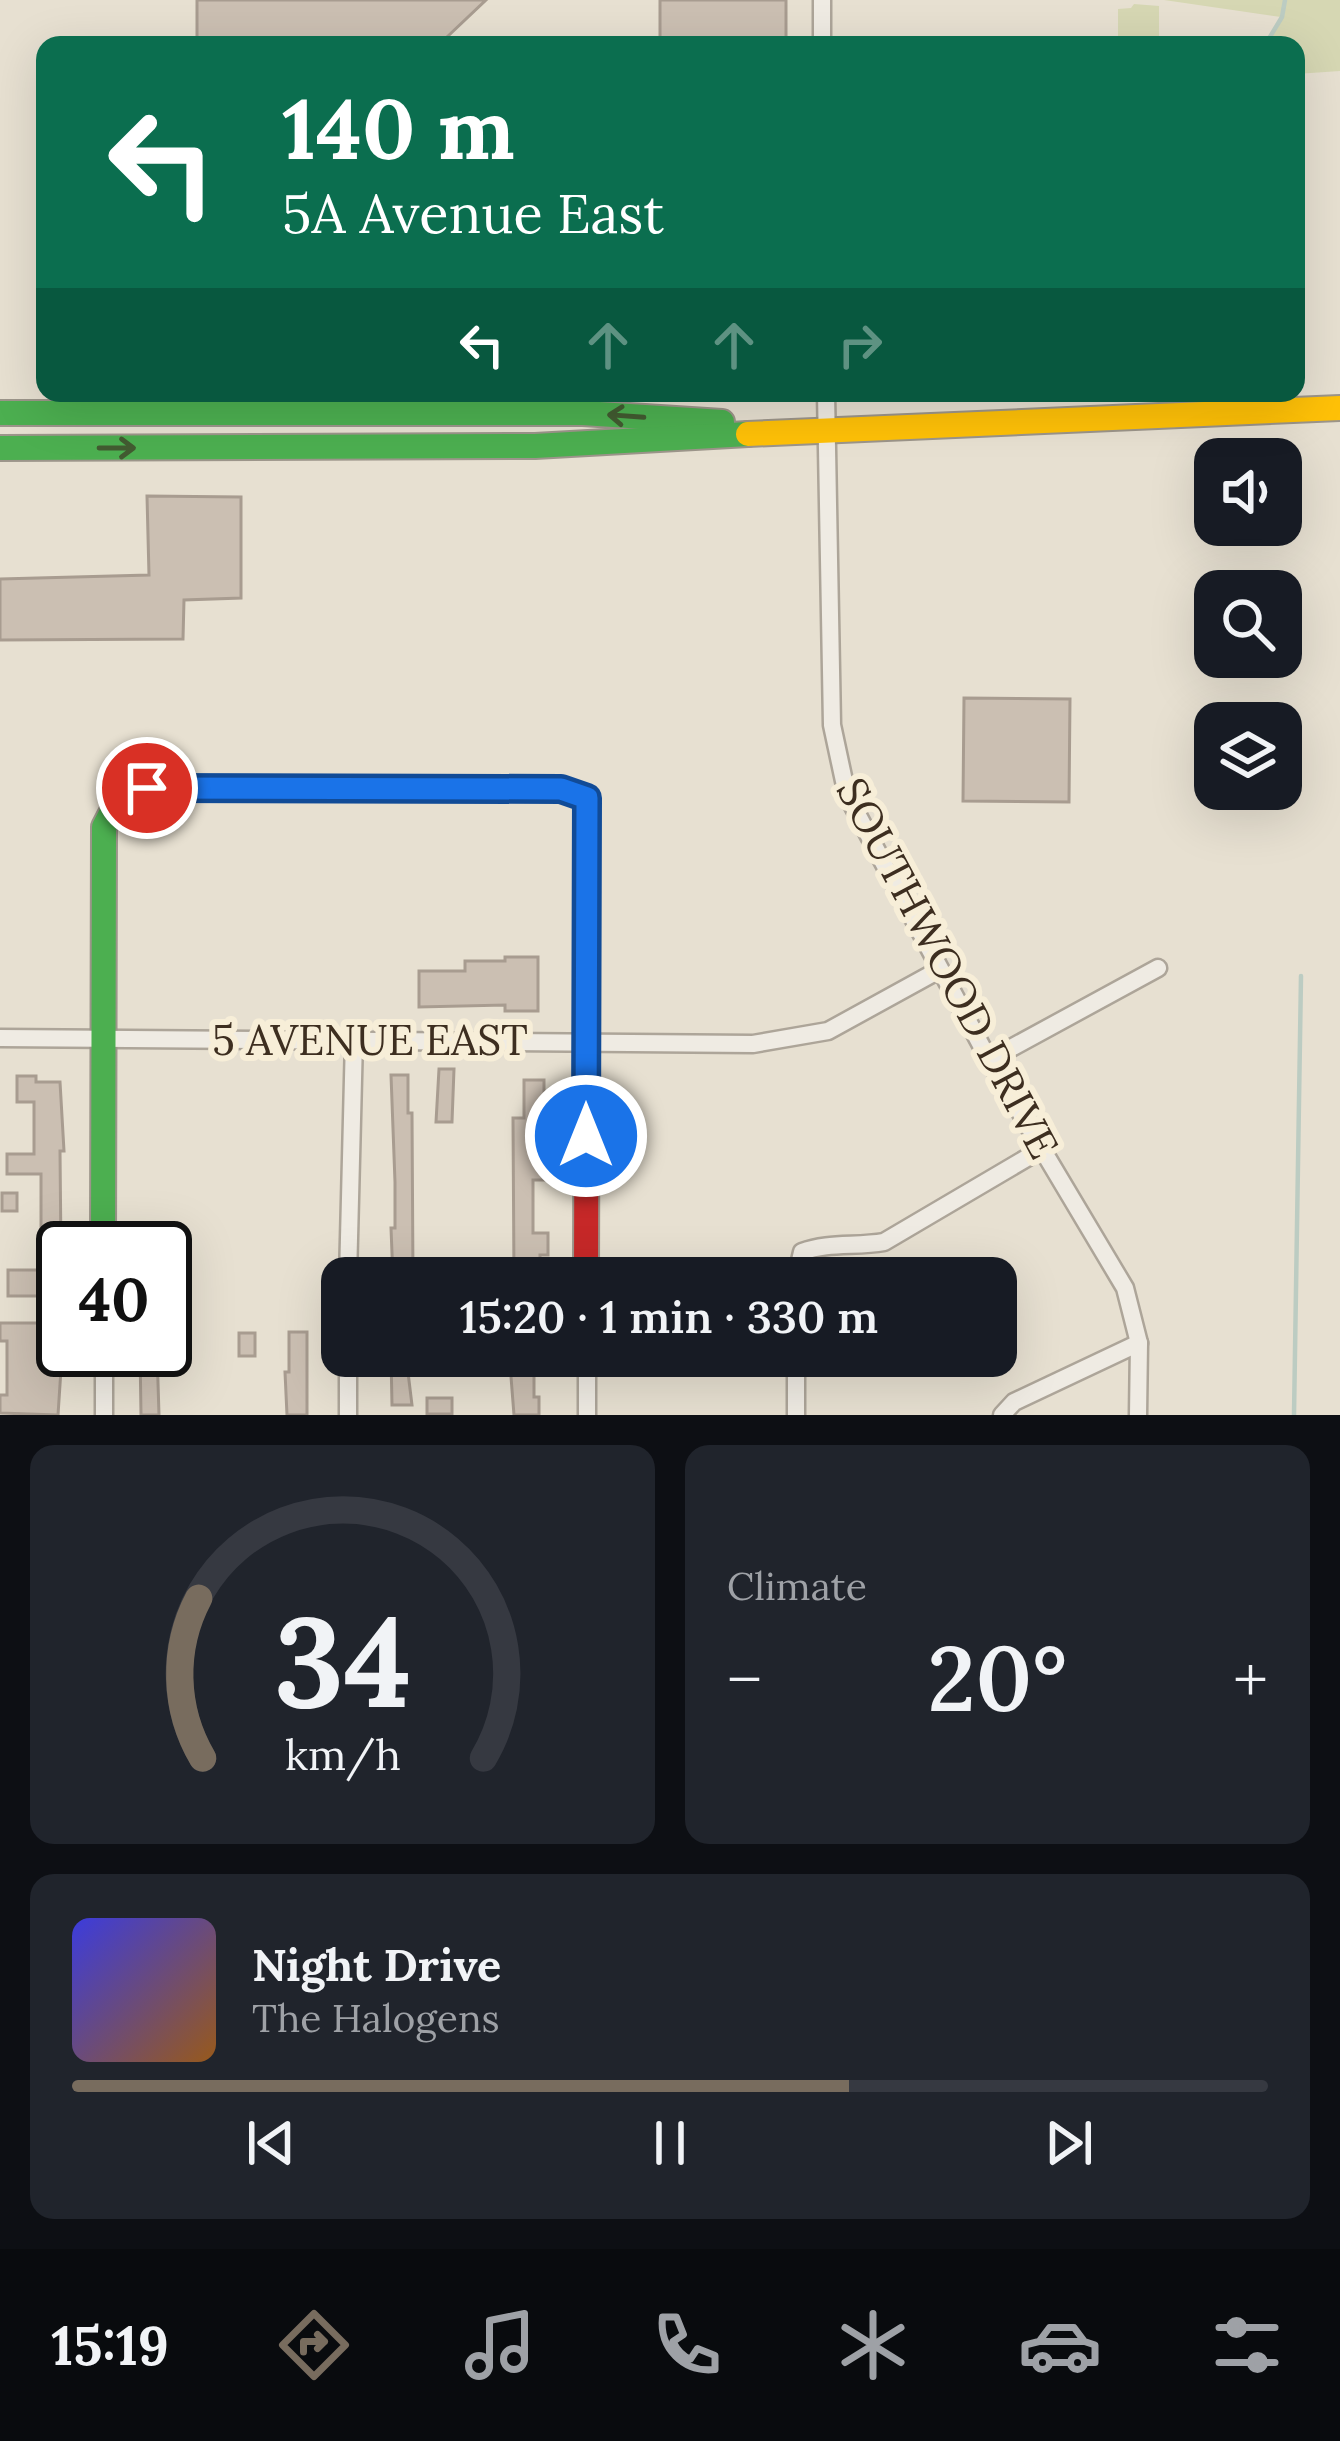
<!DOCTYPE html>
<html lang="en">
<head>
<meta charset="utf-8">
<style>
	:root { --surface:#171b24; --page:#20242c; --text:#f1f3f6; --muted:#9ea1a6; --line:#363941; --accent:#786c5e }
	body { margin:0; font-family:Lora,serif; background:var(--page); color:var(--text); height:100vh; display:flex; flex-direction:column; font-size:45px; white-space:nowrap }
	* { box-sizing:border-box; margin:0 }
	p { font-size:39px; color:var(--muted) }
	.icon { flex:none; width:66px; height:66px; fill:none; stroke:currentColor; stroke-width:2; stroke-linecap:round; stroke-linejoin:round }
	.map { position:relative; height:1415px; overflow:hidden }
	.details { display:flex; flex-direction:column; gap:30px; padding:30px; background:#0d0f14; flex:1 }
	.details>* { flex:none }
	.top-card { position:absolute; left:36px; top:36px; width:1269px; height:366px; border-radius:24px; box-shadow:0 12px 48px #0002; background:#0b6e4f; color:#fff; overflow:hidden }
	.fabs { position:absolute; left:1194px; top:438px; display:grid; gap:24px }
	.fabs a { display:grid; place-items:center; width:108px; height:108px; border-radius:24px; background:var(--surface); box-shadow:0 12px 48px #0002; font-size:60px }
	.speed { position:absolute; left:36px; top:1221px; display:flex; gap:24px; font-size:60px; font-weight:700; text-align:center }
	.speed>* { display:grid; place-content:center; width:156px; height:156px; border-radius:50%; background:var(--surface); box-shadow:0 12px 48px #0002; line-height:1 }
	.speed .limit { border:6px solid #111; border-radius:18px; background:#fff; color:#111 }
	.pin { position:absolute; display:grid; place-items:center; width:102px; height:102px; color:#fff; margin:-51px; border:6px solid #fff; border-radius:50%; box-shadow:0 3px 12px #0007 }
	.me { position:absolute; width:132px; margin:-66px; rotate:0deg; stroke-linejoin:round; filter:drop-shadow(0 0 9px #0008) }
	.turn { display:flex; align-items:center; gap:42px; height:252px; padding:0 48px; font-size:54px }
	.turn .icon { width:156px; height:156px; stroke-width:2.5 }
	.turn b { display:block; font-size:84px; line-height:102px }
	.lanes { display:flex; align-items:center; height:114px; padding:0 48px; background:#0003; justify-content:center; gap:60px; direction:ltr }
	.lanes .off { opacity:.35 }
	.big { font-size:90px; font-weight:600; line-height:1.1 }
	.details .widget { flex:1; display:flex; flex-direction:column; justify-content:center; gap:18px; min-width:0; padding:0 42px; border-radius:24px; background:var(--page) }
	.details .dial { align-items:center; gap:0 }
	.dial svg { height:312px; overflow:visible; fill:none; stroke:var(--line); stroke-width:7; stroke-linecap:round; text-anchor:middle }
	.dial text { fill:var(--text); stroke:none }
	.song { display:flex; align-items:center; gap:36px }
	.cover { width:144px; height:144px; border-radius:18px; background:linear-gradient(135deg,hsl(240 70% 55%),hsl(30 70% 35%)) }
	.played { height:12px; border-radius:6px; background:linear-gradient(90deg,var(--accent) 65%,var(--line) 65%) }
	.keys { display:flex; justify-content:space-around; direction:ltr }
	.heat { display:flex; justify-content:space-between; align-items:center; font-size:66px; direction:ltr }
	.details .tiles { flex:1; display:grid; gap:30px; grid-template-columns:1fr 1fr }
	.widget:last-child { grid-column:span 2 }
	.trip { position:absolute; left:321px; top:1257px; width:696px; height:120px; border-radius:24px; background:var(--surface); box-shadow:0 12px 48px #0002; font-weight:600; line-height:120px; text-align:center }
	.tab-bar { display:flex; height:192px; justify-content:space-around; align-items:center; background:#090b0e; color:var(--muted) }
	.tab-bar .icon { width:84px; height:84px }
	.tab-bar .active { color:var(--accent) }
	.tab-bar b { font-size:54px; color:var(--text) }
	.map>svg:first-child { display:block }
	.green { fill:#d6d7b3 }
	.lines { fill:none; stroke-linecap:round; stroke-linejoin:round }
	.stream { stroke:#bcccc2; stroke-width:4.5 }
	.building { fill:#cbbfb2; stroke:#a89c90; stroke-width:3 }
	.street-casing { stroke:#ada599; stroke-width:21 }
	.fast-casing { stroke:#9c958a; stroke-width:28 }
	.slow-casing { stroke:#9c958a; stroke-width:28 }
	.jam-casing { stroke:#9c958a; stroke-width:28 }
	.street { stroke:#efebe3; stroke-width:16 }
	.fast { stroke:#4caf50; stroke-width:24 }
	.slow { stroke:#ffc107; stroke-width:24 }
	.jam { stroke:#c62828; stroke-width:24 }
	.oneway { stroke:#425b31 }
	.route-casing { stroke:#114b97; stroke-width:30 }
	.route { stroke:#1a73e8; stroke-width:21 }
	.labels { text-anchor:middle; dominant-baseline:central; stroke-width:12; stroke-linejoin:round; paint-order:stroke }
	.street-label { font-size:42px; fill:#3d2e20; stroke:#f7eed8 }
</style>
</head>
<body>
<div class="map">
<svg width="1340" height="1415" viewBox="0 0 1340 1415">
	<rect width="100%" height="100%" fill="#e7e0d1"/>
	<g class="green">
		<polygon points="1164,0 1340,0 1340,71 1296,74 1296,45 1265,45 1281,17"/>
		<polygon points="1134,4 1159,6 1159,45 1118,45 1118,9 1131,8"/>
	</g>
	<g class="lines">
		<g class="stream">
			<polyline points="1265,45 1282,17 1285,0"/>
			<polyline points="1294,1415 1301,976"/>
		</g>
	</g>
	<g class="building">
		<polygon points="197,0 486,0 447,37 448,45 197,45"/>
		<rect x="660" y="0" width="126" height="45"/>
		<polygon points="147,496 241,497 241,598 184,600 183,639 0,640 0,579 149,575"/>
		<polygon points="964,698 1070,699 1069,802 963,801"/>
		<polygon points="505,957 538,957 538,1011 505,1011 505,1005 419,1007 419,971 465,971 465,961 505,961"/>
		<polygon points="439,1069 454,1069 452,1122 436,1122"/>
		<polygon points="391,1075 408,1075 408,1113 412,1113 413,1278 393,1278 391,1228 395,1228 395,1182"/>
		<polygon points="17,1076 36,1076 36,1082 60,1082 64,1151 60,1151 62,1354 58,1415 0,1413 0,1395 7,1395 7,1341 0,1341 0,1323 43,1323 43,1296 8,1296 8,1270 41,1270 41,1174 7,1174 7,1154 34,1154 34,1102 17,1102"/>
		<polygon points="524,1080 544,1080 544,1180 533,1180 533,1233 548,1233 548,1255 540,1255 540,1278 514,1278 513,1118 524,1118"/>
		<rect x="2" y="1193" width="15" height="18"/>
		<polygon points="289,1332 307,1332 307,1415 287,1415 285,1372 289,1372"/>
		<rect x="239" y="1333" width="16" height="23"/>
		<polygon points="140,1350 157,1350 159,1415 141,1415"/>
		<polygon points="391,1356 406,1356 412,1405 392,1405"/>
		<polygon points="510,1364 534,1364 534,1397 539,1397 539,1415 514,1415"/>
		<rect x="427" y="1398" width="25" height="16"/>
	</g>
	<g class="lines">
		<defs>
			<g id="street">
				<polyline points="822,0 822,45"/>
				<polyline points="826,393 832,725 847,795 989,1060 1125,1288 1139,1343 1138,1415"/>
				<polyline points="0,1038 753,1044 828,1031 939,970"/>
				<polyline points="989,1060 1158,968"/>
				<polyline points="348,1278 354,1039"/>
				<path d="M796 1278 802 1252C828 1242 856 1247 884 1242L1042 1149"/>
				<polyline points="104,1350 104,1415"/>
				<polyline points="348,1356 348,1415"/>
				<polyline points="587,1356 587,1415"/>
				<polyline points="796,1356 796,1415"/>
				<polyline points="1002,1415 1014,1402 1139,1343"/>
			</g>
			<g id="fast">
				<polyline points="0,413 583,413 722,422"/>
				<polyline points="0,448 535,446 748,434"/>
				<polyline points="103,1248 104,827 117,802 147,788 561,789 587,798 587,913"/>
			</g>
			<polyline id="slow" points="748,434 1340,408"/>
			<polyline id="jam" points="586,1278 587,913"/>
		</defs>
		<use href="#street" class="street-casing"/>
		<use href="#fast" class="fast-casing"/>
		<use href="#slow" class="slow-casing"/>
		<use href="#jam" class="jam-casing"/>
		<use href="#street" class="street"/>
		<use href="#fast" class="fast"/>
		<use href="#slow" class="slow"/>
		<use href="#jam" class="jam"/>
	</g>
	<defs><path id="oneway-shaft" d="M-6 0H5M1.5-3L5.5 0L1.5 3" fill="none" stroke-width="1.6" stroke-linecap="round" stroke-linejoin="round" transform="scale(3)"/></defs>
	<g class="oneway">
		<use href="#oneway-shaft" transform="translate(626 416) rotate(-176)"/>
		<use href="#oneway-shaft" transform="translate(117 448)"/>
	</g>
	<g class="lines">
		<defs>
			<polyline id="route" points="147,788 561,789 587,798 586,1136"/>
		</defs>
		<use href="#route" class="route-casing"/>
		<use href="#route" class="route"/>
	</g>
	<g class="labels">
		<g class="street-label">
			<text transform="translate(948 968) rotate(62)">SOUTHWOOD DRIVE</text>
			<text x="370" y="1040">5 AVENUE EAST</text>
		</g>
	</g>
</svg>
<div class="fabs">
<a><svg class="icon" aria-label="sound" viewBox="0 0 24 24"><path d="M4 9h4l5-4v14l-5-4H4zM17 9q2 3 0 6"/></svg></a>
<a><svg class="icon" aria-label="search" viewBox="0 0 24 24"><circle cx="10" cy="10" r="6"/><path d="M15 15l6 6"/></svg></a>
<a><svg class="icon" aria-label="layers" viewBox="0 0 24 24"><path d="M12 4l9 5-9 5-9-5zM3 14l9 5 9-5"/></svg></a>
</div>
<div class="speed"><div class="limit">40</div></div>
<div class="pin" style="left:147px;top:788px;background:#d93025"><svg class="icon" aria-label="arrive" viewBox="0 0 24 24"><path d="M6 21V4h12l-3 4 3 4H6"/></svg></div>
<svg class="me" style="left:586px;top:1136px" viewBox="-20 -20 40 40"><circle r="17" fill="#1a73e8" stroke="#fff" stroke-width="3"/><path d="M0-11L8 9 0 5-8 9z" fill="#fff"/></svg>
<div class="trip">15:20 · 1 min · 330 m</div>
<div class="top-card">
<div class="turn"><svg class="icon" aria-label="left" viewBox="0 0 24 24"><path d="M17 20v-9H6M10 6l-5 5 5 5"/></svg><div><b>140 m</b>5A Avenue East</div></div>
<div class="lanes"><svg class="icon" aria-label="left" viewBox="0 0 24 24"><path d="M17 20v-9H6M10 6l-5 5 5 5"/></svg><svg class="icon off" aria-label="ahead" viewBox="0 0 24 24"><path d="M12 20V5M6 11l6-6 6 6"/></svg><svg class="icon off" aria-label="ahead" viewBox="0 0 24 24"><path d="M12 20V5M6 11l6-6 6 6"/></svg><svg class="icon off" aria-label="right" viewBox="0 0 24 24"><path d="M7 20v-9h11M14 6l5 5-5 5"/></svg></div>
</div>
</div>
<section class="details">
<div class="tiles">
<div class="widget dial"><svg viewBox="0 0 100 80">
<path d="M14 69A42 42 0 1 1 86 69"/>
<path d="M14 69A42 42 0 0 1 13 28" stroke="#786c5e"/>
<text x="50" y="56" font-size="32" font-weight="700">34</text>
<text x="50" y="72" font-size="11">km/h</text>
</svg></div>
<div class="widget"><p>Climate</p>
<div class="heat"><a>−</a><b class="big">20°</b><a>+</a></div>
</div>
<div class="widget">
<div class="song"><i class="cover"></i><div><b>Night Drive</b><p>The Halogens</p></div></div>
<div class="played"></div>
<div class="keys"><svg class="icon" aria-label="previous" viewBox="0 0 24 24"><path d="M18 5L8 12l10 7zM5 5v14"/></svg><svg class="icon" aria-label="pause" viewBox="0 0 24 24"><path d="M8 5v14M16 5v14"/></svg><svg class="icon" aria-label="next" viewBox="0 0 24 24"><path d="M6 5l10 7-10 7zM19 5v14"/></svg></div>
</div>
</div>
</section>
<nav class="tab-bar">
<b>15:19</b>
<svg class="icon active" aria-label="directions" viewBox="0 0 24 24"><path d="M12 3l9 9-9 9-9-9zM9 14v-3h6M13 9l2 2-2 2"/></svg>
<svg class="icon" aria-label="music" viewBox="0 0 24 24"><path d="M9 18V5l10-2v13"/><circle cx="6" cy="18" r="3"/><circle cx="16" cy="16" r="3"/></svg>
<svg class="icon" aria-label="phone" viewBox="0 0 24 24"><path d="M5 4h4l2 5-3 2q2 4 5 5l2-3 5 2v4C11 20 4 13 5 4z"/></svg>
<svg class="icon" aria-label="climate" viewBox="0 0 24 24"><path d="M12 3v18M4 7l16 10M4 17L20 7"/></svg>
<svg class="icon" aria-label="car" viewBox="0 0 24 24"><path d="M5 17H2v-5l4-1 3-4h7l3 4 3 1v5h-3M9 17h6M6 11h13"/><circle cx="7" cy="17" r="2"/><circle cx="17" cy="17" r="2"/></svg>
<svg class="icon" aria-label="filters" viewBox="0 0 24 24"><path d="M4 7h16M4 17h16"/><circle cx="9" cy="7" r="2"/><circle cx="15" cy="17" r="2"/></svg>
</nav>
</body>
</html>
